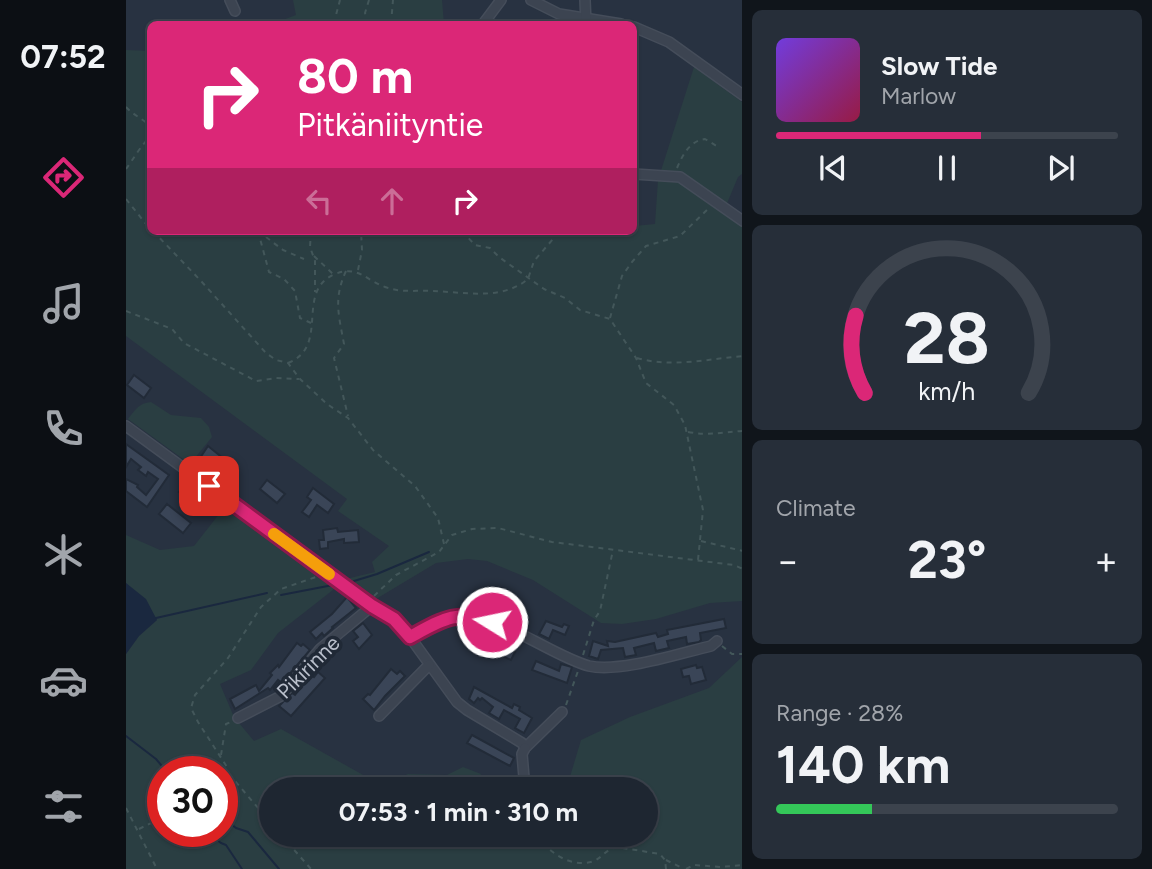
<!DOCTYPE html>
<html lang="en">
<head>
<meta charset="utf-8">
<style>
	:root { --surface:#1e2631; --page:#262e39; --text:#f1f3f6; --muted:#a1a5ab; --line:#3c434d; --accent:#db2777 }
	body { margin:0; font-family:Figtree,sans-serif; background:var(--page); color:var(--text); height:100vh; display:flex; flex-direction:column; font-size:26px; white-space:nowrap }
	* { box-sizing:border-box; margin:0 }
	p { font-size:23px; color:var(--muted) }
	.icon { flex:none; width:38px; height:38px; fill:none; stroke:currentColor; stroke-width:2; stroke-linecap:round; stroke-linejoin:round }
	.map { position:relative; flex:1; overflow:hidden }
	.drawer { display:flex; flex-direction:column; gap:10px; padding:10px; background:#10151b; width:410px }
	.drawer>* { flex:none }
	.top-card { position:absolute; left:21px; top:21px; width:490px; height:214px; border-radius:10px; box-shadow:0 2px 5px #0004,0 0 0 2px var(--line); background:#db2777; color:#fff; overflow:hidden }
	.speed { position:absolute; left:21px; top:756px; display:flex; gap:14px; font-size:35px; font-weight:700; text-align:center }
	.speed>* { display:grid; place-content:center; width:91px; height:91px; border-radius:50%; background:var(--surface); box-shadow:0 2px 5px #0004,0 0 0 2px var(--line); line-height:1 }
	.speed .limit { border:10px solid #d22; background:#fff; color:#111 }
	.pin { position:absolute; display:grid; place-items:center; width:60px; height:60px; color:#fff; margin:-30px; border-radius:14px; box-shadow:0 4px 10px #0006 }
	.me { position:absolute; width:77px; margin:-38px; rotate:280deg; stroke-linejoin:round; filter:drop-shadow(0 0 5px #0008) }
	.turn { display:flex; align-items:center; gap:24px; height:147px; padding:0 35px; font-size:32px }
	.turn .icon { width:91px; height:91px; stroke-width:2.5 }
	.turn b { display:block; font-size:49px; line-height:60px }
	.lanes { display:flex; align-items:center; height:66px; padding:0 35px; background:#0003; justify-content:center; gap:35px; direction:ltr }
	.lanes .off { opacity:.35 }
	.big { font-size:52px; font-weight:700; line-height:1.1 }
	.drawer .widget { flex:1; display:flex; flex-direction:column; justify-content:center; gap:10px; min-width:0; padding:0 24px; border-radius:10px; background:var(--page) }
	.drawer .dial { align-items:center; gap:0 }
	.dial svg { height:182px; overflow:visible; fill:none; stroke:var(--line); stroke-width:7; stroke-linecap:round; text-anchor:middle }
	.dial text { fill:var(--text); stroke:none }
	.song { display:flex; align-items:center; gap:21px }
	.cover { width:84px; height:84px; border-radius:10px; background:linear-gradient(135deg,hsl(260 70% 55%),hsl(340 70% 35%)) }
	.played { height:7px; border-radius:4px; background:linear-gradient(90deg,var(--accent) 60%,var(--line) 60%) }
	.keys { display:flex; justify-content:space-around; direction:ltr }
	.heat { display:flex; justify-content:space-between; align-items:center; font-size:38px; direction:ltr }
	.charge { height:10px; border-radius:5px; background:linear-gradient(90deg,#34c759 28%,var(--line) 0) }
	.trip { position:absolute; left:133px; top:777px; width:399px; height:70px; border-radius:35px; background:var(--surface); box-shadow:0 2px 5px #0004,0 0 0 2px var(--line); font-weight:700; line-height:70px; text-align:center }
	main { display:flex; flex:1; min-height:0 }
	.tabs { display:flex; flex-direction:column; width:126px; justify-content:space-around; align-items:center; background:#0c0f14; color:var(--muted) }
	.tabs .icon { width:49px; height:49px }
	.tabs .current { color:var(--accent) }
	.tabs b { font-size:32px; color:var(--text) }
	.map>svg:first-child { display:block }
	.green { fill:#2a3e42; fill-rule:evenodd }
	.water { fill:#1a283f }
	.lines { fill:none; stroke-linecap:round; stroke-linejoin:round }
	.stream { stroke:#1a283f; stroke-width:2 }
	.building { fill:#3a4557; stroke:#222b38; stroke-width:2 }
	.minor-casing { stroke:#454d5a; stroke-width:12 }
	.path { stroke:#43575a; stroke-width:2; stroke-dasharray:5 5; stroke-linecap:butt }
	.minor { stroke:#3c4451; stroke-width:9 }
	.route-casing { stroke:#8e194d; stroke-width:18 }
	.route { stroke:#db2777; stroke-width:12 }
	.slow { stroke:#f59e0b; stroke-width:12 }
	.labels { text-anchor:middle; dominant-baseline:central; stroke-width:7; stroke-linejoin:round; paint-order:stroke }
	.street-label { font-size:21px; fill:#b9bfcb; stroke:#202936 }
</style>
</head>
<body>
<main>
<nav class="tabs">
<b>07:52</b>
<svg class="icon current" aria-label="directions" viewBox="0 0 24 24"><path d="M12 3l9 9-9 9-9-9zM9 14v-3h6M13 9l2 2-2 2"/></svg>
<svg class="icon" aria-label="music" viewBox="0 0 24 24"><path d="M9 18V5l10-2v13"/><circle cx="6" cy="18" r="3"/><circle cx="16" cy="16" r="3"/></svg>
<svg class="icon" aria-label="phone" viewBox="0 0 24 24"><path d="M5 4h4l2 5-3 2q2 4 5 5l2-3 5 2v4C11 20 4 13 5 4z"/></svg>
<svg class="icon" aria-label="climate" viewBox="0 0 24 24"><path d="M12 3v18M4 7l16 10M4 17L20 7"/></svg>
<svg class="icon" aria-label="car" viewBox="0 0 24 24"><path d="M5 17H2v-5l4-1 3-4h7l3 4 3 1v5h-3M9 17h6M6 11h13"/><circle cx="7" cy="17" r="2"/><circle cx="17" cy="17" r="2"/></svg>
<svg class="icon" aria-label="filters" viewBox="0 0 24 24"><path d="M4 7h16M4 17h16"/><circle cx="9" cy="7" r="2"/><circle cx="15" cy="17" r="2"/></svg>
</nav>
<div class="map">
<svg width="617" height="869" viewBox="0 0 617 869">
	<rect width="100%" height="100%" fill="#283241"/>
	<g class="green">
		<polygon points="167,0 316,0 318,24 146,24 170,15"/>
		<polygon points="0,50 24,51 24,231 508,231 508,226 529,224 532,180 568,67 616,102 616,174 612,177 597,213 616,226 616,601 584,603 530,619 496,624 475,623 407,580 361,561 342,559 310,563 250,599 220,579 249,572 246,562 263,546 212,511 221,499 0,336"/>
		<path d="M25 402 45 415 75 418 83 427 86 437 64 464 2 419C9 410 13 403 25 402Z"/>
		<path d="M101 504 212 586 152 633 125 670 94 684 108 717 128 741 155 729 255 785 282 774 321 775 337 767 355 774 352 780 332 789H145V835H520V789H431L443 780 455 740 504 717 583 688 616 657V869H0V654L13 636 31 620 0 583V535L34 550 68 546ZM37 772H96V831H37Z"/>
	</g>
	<polygon class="water" points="0,583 20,599 31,620 13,636 0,654"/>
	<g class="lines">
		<g class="stream">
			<polyline points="228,581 251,574 303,552"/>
			<polyline points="155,595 207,585"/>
			<polyline points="30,618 141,593"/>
			<polyline points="0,736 30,759 41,772"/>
			<polyline points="96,817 110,828 122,832 153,869"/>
			<polyline points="79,831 95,843 100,845 116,869"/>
		</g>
	</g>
	<g class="building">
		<polygon points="8,375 25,388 18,398 1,385"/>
		<polygon points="0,444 43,475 21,507 0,491 0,479 12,485 11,487 20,495 32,479 22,472 20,476 12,470 15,467 5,459 0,467"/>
		<polygon points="82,446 98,459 90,470 74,458"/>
		<polygon points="141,480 159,494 151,503 134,489"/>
		<polygon points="60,482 81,496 73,507 53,492"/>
		<polygon points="187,488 208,504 202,513 191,505 183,517 176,512 185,500 181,497"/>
		<polygon points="41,504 65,523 57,533 33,514"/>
		<polygon points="211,528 212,532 232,530 233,542 218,543 218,539 202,542 202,548 194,549 193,540 198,540 197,530"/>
		<polygon points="362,592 382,602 383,599 388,602 383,611 369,605 365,613 354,607"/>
		<polygon points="221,597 230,608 206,627 207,628 198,636 196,633 190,639 184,632 206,614"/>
		<polygon points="598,619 600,628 574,633 575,640 573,642 561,644 560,637 541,641 543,648 530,651 528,643 508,648 510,655 499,657 497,648 475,650 472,659 463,656 467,641 482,646 481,641 489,642 530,633 532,637 542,634 541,630"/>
		<polygon points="420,621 436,627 438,624 443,626 439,635 427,630 423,639 413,634"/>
		<polygon points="237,623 246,635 233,649 227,641 232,637 227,631"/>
		<polygon points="372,633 383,638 379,648 389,652 385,660 364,650"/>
		<polygon points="171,643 175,646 177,644 184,650 156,683 152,680 144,690 142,688 109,709 104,699 130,685 133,691 146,675 144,673 152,665 153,667"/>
		<polygon points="410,661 433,671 435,664 446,667 441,683 406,670"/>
		<polygon points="570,665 571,668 576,667 580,680 565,684 563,676 557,677 555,669"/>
		<polygon points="265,669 271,674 274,671 279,676 259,696 248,710 237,699 242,694 244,695"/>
		<polygon points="192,672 199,678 165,716 153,706 166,693 169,695 184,674 188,677"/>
		<polygon points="348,687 386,708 388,704 394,707 393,710 406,718 398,733 389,728 394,719 378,710 373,719 363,713 367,707 356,698 354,700 352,698 348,703 343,699"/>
		<polygon points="346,735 388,758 384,766 341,743"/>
	</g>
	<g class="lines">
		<defs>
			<g id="minor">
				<polyline points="104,0 109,11"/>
				<polyline points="405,0 433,14 495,24"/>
				<polyline points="459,0 460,24"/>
				<polyline points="357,24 375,0"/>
				<polyline points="508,27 543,42 617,95"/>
				<polyline points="508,174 554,177 617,221"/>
				<polyline points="0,426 246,606 276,626 331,702 341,710 396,743 399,748"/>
				<path d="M284 637C298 629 312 620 328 616 365 608 425 656 463 666 494 673 554 653 585 646L591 641"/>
				<polyline points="253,716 303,665"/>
				<polyline points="112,718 155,696 194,649 246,606"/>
				<polyline points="399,748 436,712"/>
				<polyline points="399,789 396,754 399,748"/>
			</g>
		</defs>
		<use href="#minor" class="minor-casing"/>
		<g class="path">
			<polyline points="211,24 210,15 214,0"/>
			<polyline points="242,24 239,13 243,0"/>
			<polyline points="265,24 267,0"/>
			<path d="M0 107C7 115 16 118 24 126"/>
			<path d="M551 168C557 154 564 141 579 139L594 148"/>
			<path d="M0 169C7 160 16 143 24 138"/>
			<polyline points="0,199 24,229"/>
			<polyline points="27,231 75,281 140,353 150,360 162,363 174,379 201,404 222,418 247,450 289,486 312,518 318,544"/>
			<polyline points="132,231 143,272 158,279 169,291 174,318 185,323"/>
			<polyline points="132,231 157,250 178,259"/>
			<polyline points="185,231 184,247 189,261 189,292"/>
			<polyline points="336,231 349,245 364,248 373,257 418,289 439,298 454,310 484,319 510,358 520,383 548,405 559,425 577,510 572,560"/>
			<polyline points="188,256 207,274"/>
			<polyline points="232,270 236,250 235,231"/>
			<path d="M220 271C207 299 213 316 218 344L208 358 222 416"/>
			<polyline points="0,311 46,329 58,343 130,381 150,378 173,379"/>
			<polyline points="484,318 496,276 506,262 520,246 554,236 584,207"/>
			<path d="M511 358C545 368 582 359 617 356"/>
			<path d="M162 363C205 346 168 291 209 274 231 265 240 280 259 287 275 293 291 290 307 291 339 292 375 301 402 279L408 261 434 231"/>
			<path d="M562 432C583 436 596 432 617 431"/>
			<polyline points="575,541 617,551"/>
			<polyline points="248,596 270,575 313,552 326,535 346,529 372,528 426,542 608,565 617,569"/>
			<polyline points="596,646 606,654 617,654"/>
			<polyline points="457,655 468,620 474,611 487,550"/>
			<polyline points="440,705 452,671"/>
			<polyline points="95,755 100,724 105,722"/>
			<polyline points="103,774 145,823"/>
			<polyline points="96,784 101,778 101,767 72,722 65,708 69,695 102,658 135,607 155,589 190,577"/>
			<polyline points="0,808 31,869"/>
			<polyline points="13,829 37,817"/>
			<polyline points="155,835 185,869"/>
			<path d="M411 835C422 852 445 869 468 861 477 857 480 849 491 847L534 854 539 860 540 869"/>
			<polyline points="540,860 558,869"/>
			<polyline points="560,869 568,865 594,867 617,865"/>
		</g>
		<use href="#minor" class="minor"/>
	</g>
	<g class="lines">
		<defs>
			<path id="route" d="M83 486 246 606 268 619 284 637C315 620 331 609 366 622"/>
		</defs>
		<use href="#route" class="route-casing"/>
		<use href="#route" class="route"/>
		<polyline class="slow" points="148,534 203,574"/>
	</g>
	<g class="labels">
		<g class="street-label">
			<text transform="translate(182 667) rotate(-45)">Pikirinne</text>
		</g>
	</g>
</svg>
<div class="speed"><div class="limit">30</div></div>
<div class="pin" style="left:83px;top:486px;background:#d93025"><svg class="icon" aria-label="arrive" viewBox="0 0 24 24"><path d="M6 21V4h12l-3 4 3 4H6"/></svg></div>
<svg class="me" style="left:366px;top:622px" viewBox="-20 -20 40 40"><circle r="17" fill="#db2777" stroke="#fff" stroke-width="3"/><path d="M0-11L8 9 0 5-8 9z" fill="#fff"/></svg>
<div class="trip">07:53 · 1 min · 310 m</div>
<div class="top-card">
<div class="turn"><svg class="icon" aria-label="right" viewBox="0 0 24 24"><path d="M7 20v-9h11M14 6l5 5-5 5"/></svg><div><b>80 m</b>Pitkäniityntie</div></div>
<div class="lanes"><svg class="icon off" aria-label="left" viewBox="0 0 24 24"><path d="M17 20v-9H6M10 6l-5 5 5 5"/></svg><svg class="icon off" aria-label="ahead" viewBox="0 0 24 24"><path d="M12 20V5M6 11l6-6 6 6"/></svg><svg class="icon" aria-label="right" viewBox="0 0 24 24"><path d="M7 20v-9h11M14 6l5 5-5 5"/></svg></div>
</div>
</div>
<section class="drawer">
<div class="widget">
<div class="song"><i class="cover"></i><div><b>Slow Tide</b><p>Marlow</p></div></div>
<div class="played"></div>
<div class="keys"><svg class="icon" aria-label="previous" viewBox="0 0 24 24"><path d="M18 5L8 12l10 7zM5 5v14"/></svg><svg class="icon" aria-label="pause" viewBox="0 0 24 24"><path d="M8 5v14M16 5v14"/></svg><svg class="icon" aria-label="next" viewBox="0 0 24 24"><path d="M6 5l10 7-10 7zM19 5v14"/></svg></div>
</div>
<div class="widget dial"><svg viewBox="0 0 100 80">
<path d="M14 69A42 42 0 1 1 86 69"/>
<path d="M14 69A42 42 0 0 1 10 35" stroke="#db2777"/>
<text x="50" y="56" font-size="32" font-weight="700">28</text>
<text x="50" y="72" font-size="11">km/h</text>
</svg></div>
<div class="widget"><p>Climate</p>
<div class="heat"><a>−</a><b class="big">23°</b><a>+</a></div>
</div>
<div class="widget"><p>Range · 28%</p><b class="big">140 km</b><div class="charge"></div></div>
</section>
</main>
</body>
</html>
